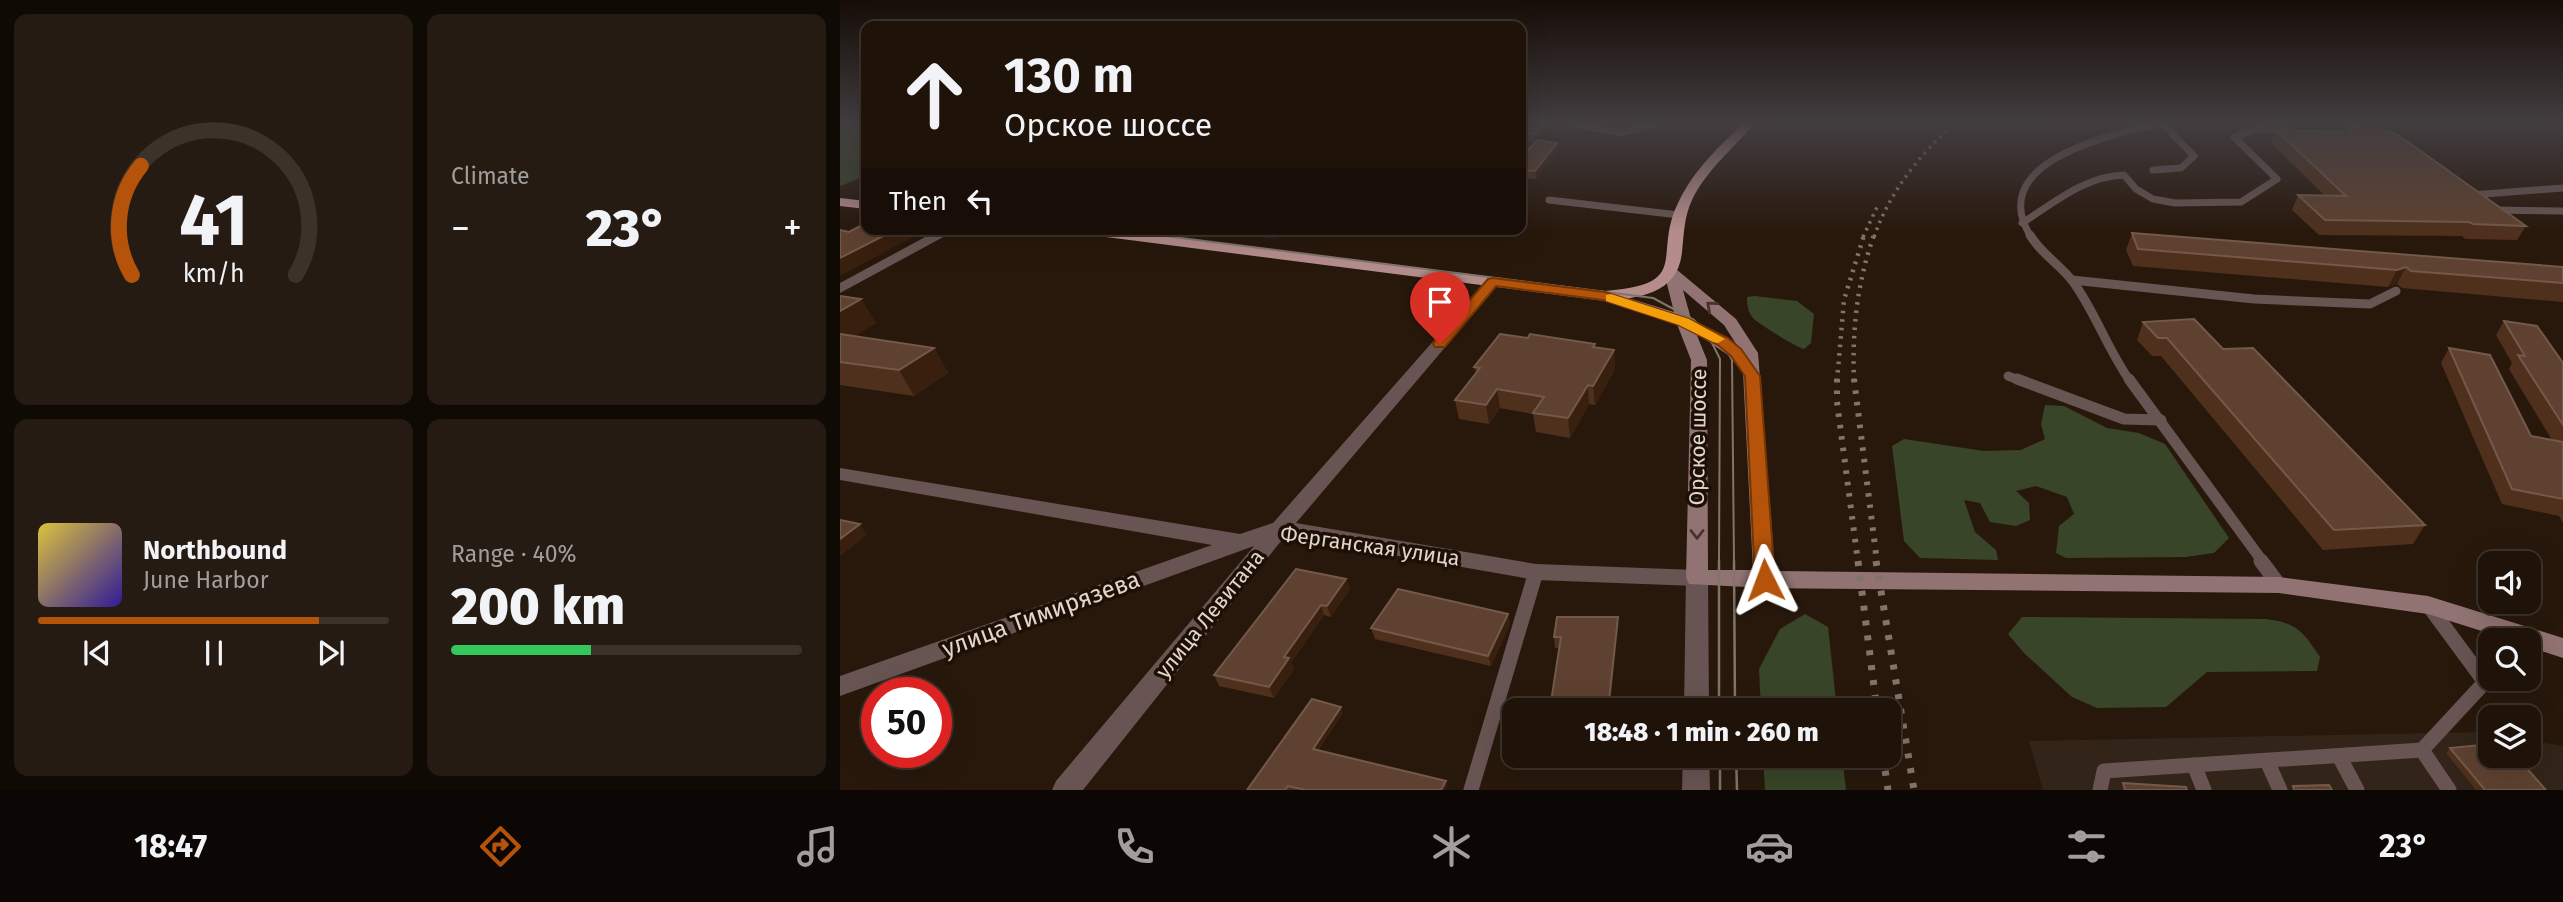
<!DOCTYPE html>
<html lang="en">
<head>
<meta charset="utf-8">
<style>
	:root { --surface:#1e1209; --page:#261b12; --text:#f1f3f6; --muted:#a19e9c; --line:#3c322a; --accent:#b45309 }
	body { margin:0; font-family:"Fira Sans",sans-serif; background:var(--page); color:var(--text); height:100vh; display:flex; flex-direction:column; font-size:26px; white-space:nowrap }
	* { box-sizing:border-box; margin:0 }
	p { font-size:23px; color:var(--muted) }
	.icon { flex:none; width:38px; height:38px; fill:none; stroke:currentColor; stroke-width:2; stroke-linecap:round; stroke-linejoin:round }
	.map { position:relative; flex:1; overflow:hidden }
	.details { display:flex; flex-direction:column; gap:14px; padding:14px; background:#100a05; width:840px }
	.details>* { flex:none }
	.hud { position:absolute; left:21px; top:21px; width:665px; height:214px; border-radius:14px; box-shadow:0 7px 28px #0002,0 0 0 2px var(--line); background:#1e1209; color:var(--text); overflow:hidden }
	.buttons { position:absolute; left:1638px; top:551px; display:grid; gap:14px }
	.buttons a { display:grid; place-items:center; width:63px; height:63px; border-radius:14px; background:var(--surface); box-shadow:0 7px 28px #0002,0 0 0 2px var(--line); font-size:35px }
	.speed { position:absolute; left:21px; top:677px; display:flex; gap:14px; font-size:35px; font-weight:700; text-align:center }
	.speed>* { display:grid; place-content:center; width:91px; height:91px; border-radius:50%; background:var(--surface); box-shadow:0 7px 28px #0002,0 0 0 2px var(--line); line-height:1 }
	.speed .limit { border:10px solid #d22; background:#fff; color:#111 }
	.pin { position:absolute; display:grid; place-items:center; width:60px; height:60px; color:#fff; margin:-72px -30px; border-radius:50% 50% 50% 0; rotate:-45deg; box-shadow:0 0 7px #0007 }
	.pin .icon { rotate:45deg }
	.me { position:absolute; width:77px; margin:-38px; rotate:357deg; stroke-linejoin:round; filter:drop-shadow(0 0 5px #0008) }
	.turn { display:flex; align-items:center; gap:24px; height:147px; padding:0 28px; font-size:32px }
	.turn .icon { width:91px; height:91px; stroke-width:2.5 }
	.turn b { display:block; font-size:49px; line-height:60px }
	.then { display:flex; align-items:center; height:66px; padding:0 28px; background:#0003; gap:14px; font-size:26px }
	.big { font-size:52px; font-weight:800; line-height:1.1 }
	.details .widget { flex:1; display:flex; flex-direction:column; justify-content:center; gap:10px; min-width:0; padding:0 24px; border-radius:14px; background:var(--page) }
	.details .dial { align-items:center; gap:0 }
	.dial svg { height:182px; overflow:visible; fill:none; stroke:var(--line); stroke-width:7; stroke-linecap:round; text-anchor:middle }
	.dial text { fill:var(--text); stroke:none }
	.song { display:flex; align-items:center; gap:21px }
	.cover { width:84px; height:84px; border-radius:10px; background:linear-gradient(135deg,hsl(50 70% 55%),hsl(250 70% 35%)) }
	.played { height:7px; border-radius:4px; background:linear-gradient(90deg,var(--accent) 80%,var(--line) 80%) }
	.keys { display:flex; justify-content:space-around; direction:ltr }
	.heat { display:flex; justify-content:space-between; align-items:center; font-size:38px; direction:ltr }
	.charge { height:10px; border-radius:5px; background:linear-gradient(90deg,#34c759 40%,var(--line) 0) }
	.details .tiles { flex:1; display:grid; gap:14px; grid-template-columns:repeat(2,1fr) }
	.trip { position:absolute; left:662px; top:698px; width:399px; height:70px; border-radius:14px; background:var(--surface); box-shadow:0 7px 28px #0002,0 0 0 2px var(--line); font-weight:800; line-height:70px; text-align:center }
	.tabs { display:flex; height:112px; justify-content:space-around; align-items:center; background:#0c0704; color:var(--muted) }
	.tabs .icon { width:49px; height:49px }
	.tabs .active { color:var(--accent) }
	.tabs b { font-size:32px; color:var(--text) }
	main { display:flex; flex:1; min-height:0 }
	.map>svg:first-child { display:block }
	.industrial { fill:#322418 }
	.education { fill:#2e1d26 }
	.green { fill:#384528 }
	.lines { fill:none; stroke-linecap:round; stroke-linejoin:round }
	.service-far3 { stroke:#675453; stroke-width:7 }
	.service-far2 { stroke:#675453; stroke-width:9 }
	.service-far1 { stroke:#675453; stroke-width:11 }
	.service { stroke:#675453; stroke-width:15 }
	.minor { fill:#675453; fill-rule:evenodd }
	.tertiary { fill:#675453; fill-rule:evenodd }
	.secondary { fill:#927373; fill-rule:evenodd }
	.primary { fill:#b48c8b; fill-rule:evenodd }
	.tram-far1 { stroke:#81746a; stroke-width:2 }
	.tram { stroke:#81746a; stroke-width:2.5 }
	.rail-far3 { stroke:#81746a; stroke-width:3.5; stroke-dasharray:2.5 5; stroke-linecap:butt }
	.rail-far2 { stroke:#81746a; stroke-width:4.5; stroke-dasharray:2.5 6; stroke-linecap:butt }
	.rail-far1 { stroke:#81746a; stroke-width:6; stroke-dasharray:3.5 8; stroke-linecap:butt }
	.rail { stroke:#81746a; stroke-width:7; stroke-dasharray:5 10; stroke-linecap:butt }
	.wall { fill:#4e301d }
	.shaded-wall { fill:#381f0e }
	.building { fill:#5e4130; stroke:#725949; stroke-width:2 }
	.oneway { stroke:#47322b }
	.route { fill:#b45309; stroke:#753606; stroke-width:2 }
	.slow { fill:#f59e0b }
	.labels { text-anchor:middle; dominant-baseline:central; stroke-width:7; stroke-linejoin:round; paint-order:stroke }
	.street-label { font-size:21px; fill:#e1d6ce; stroke:#1e0f04 }
	.near-street-label { font-size:24px; fill:#e1d6ce; stroke:#1e0f04 }
</style>
</head>
<body>
<main>
<section class="details">
<div class="tiles">
<div class="widget dial"><svg viewBox="0 0 100 80">
<path d="M14 69A42 42 0 1 1 86 69"/>
<path d="M14 69A42 42 0 0 1 18 21" stroke="#b45309"/>
<text x="50" y="56" font-size="32" font-weight="700">41</text>
<text x="50" y="72" font-size="11">km/h</text>
</svg></div>
<div class="widget"><p>Climate</p>
<div class="heat"><a>−</a><b class="big">23°</b><a>+</a></div>
</div>
<div class="widget">
<div class="song"><i class="cover"></i><div><b>Northbound</b><p>June Harbor</p></div></div>
<div class="played"></div>
<div class="keys"><svg class="icon" aria-label="previous" viewBox="0 0 24 24"><path d="M18 5L8 12l10 7zM5 5v14"/></svg><svg class="icon" aria-label="pause" viewBox="0 0 24 24"><path d="M8 5v14M16 5v14"/></svg><svg class="icon" aria-label="next" viewBox="0 0 24 24"><path d="M6 5l10 7-10 7zM19 5v14"/></svg></div>
</div>
<div class="widget"><p>Range · 40%</p><b class="big">200 km</b><div class="charge"></div></div>
</div>
</section>
<div class="map">
<svg width="1723" height="790" viewBox="0 0 1723 790">
	<rect width="100%" height="100%" fill="#28180c"/>
	<polygon class="industrial" points="1643,732 1650,733 1650,756 1689,756 1689,740 1723,746 1723,790 1203,790 1189,741"/>
	<polygon class="education" points="342,229 449,229 436,239"/>
	<g class="green">
		<polygon points="0,122 26,122 26,176 0,186"/>
		<path d="M915 296 957 301 974 314 971 343 964 349C959 349 919 324 914 319 908 313 907 306 907 297Z"/>
		<polygon points="1205,405 1224,406 1267,428 1299,433 1325,444 1389,538 1374,553 1345,557 1226,558 1216,553 1219,526 1234,514 1227,497 1196,486 1176,491 1189,503 1190,520 1176,526 1150,522 1140,503 1124,500 1135,532 1156,550 1158,560 1080,558 1064,541 1052,446 1064,439 1144,451 1181,450 1205,439 1201,424"/>
		<polygon points="965,614 988,627 997,710 921,710 919,669 940,629"/>
		<path d="M1182 617 1426 619C1458 623 1463 632 1480 657L1477 671 1367 672 1326 707 1257 708 1232 697 1184 653 1168 634Z"/>
		<polygon points="923,756 1002,756 1006,790 925,790"/>
	</g>
	<g class="lines">
		<g class="service-far3">
			<polyline points="722,122 781,133 822,122"/>
			<polyline points="1508,122 1526,133 1522,133"/>
			<polyline points="1313,170 1341,168 1354,156 1321,122"/>
			<polyline points="1631,195 1723,188"/>
			<polyline points="709,200 839,215"/>
			<polyline points="1652,210 1723,211"/>
			<path d="M1182 223C1214 203 1245 176 1284 175L1296 189 1313 199 1335 203 1401 202 1437 179 1394 137 1417 129 1450 130"/>
			<path d="M1191 237C1143 160 1275 134 1325 122"/>
		</g>
		<g class="service-far2">
			<path d="M1190 235C1201 254 1221 265 1234 283 1256 314 1268 350 1290 381"/>
			<polyline points="1232,280 1414,299 1530,304 1556,291"/>
			<polyline points="1168,376 1181,381"/>
		</g>
		<g class="service-far1">
			<polyline points="1177,379 1284,419 1321,420"/>
			<polyline points="1289,379 1423,562"/>
		</g>
		<g class="service">
			<polyline points="1421,561 1439,585"/>
			<polyline points="1589,606 1645,682 1582,750 1609,790"/>
			<polyline points="1499,756 1517,790"/>
			<polyline points="1427,761 1440,790"/>
			<polyline points="1354,765 1364,790"/>
			<polyline points="631,790 696,572"/>
			<polyline points="1260,790 1264,771 1582,750"/>
		</g>
		<g class="minor">
			<polygon points="100,229 118,229 0,293 0,283"/>
			<polygon points="653,278 660,282 658,285 456,523 696,564 857,570 865,572 868,578 865,584 857,586 696,580 445,536 243,790 212,790 216,781 414,546 0,696 0,676 372,545 0,480 0,468 400,534 433,523 648,279"/>
		</g>
		<g class="tertiary">
			<polygon points="857,570 865,572 868,578 869,710 844,710 846,578 849,572"/>
			<polygon points="843,756 869,756 870,790 842,790"/>
		</g>
		<path class="secondary" d="M831 268 836 269 896 319 918 353 935 571 1439 577 1588 596 1723 638V658L1689 647V640H1670L1588 614 1439 593 925 588 849 584 846 578 851 360 837 324 760 299 757 296 765 291 834 312 824 272ZM843 290 884 325 898 347 884 336 851 319ZM856 333 888 355 903 371 913 570H868L867 360Z"/>
		<g class="primary">
			<path d="M905 122H916C894 148 867 169 852 200 844 217 844 234 842 252 838 294 799 298 765 301L235 233 228 229H269L765 291C854 284 811 256 839 201 854 170 880 145 905 122Z"/>
			<polygon points="0,198 26,201 26,209 0,206"/>
		</g>
		<g class="tram-far1">
			<polyline points="270,229 813,298 854,320 868,335 880,359 879,562"/>
			<polyline points="881,339 892,360 894,562"/>
		</g>
		<g class="tram">
			<polyline points="894,561 895,710"/>
			<polyline points="879,710 879,561"/>
			<polyline points="880,756 880,790"/>
			<polyline points="896,756 897,790"/>
		</g>
		<g class="rail-far3">
			<polyline points="1023,237 1038,205"/>
			<path d="M1034 237C1050 191 1080 154 1116 122"/>
		</g>
		<g class="rail-far2">
			<polyline points="997,381 1004,300 1024,235"/>
			<path d="M1014 381C1012 330 1017 283 1034 235"/>
		</g>
		<g class="rail-far1">
			<polyline points="997,379 997,402 1018,562"/>
			<polyline points="1014,379 1037,562"/>
		</g>
		<g class="rail">
			<polyline points="1018,561 1037,710"/>
			<polyline points="1036,561 1074,790"/>
			<polyline points="1043,756 1048,790"/>
		</g>
	</g>
	<g class="wall">
		<polygon points="681,122 716,122 697,140 717,143 718,151 696,179 681,178 681,158 695,142 681,140"/>
		<polygon points="769,122 797,122 781,127"/>
		<polygon points="1507,128 1686,226 1677,240 1625,239 1622,236 1479,235 1452,210 1458,195 1485,196 1431,143 1436,130 1505,132"/>
		<polygon points="1292,233 1723,267 1723,302 1562,288 1557,284 1548,287 1293,266 1286,250"/>
		<polygon points="0,296 36,323 14,336 94,348 108,373 74,396 0,385"/>
		<polygon points="1664,321 1723,363 1723,523 1719,516 1662,504 1601,363 1609,348 1691,436 1712,440 1669,369 1672,363 1656,335"/>
		<polygon points="1303,322 1383,349 1585,525 1573,544 1483,550 1321,356 1312,356 1297,340"/>
		<polygon points="756,347 774,350 775,369 755,405 749,404 730,438 696,432 693,414 660,408 649,424 619,419 615,400 636,373 634,367"/>
		<polygon points="506,579 510,589 491,617 484,615 451,663 454,669 434,698 379,686 374,675"/>
		<polygon points="668,614 670,624 651,666 535,639 531,628"/>
		<polygon points="778,628 711,702 720,648 715,648 714,637"/>
		<polygon points="503,713 478,750 607,786 605,790 407,790"/>
		<polygon points="1610,748 1706,790 1636,790 1606,753"/>
	</g>
	<g class="shaded-wall">
		<polygon points="708,122 716,122 695,142 695,134"/>
		<polygon points="781,122 797,122 781,127"/>
		<polygon points="717,143 718,151 696,179 695,171"/>
		<polygon points="57,229 74,229 77,235 0,276 0,258"/>
		<polygon points="1566,267 1557,284 1548,287 1557,270"/>
		<polygon points="21,299 36,323 0,344 0,311"/>
		<polygon points="94,348 108,373 74,396 59,370"/>
		<polygon points="774,350 775,369 755,405 753,386"/>
		<polygon points="748,385 749,404 730,438 728,418"/>
		<polygon points="657,389 660,408 649,424 646,405"/>
		<polygon points="20,524 27,535 0,556 0,539"/>
		<polygon points="506,579 510,589 491,617 487,606"/>
		<polygon points="481,605 484,615 451,663 454,669 434,698 429,687 444,657"/>
		<polygon points="668,614 670,624 651,666 648,656"/>
		<polygon points="778,617 778,628 770,710 768,710"/>
		<polygon points="501,707 503,713 475,754 473,749"/>
		<polygon points="606,781 607,786 605,790 601,790"/>
	</g>
	<g class="building">
		<polygon points="681,122 708,122 695,134 681,132"/>
		<polygon points="1507,128 1540,129 1558,135 1686,226 1633,224 1629,222 1485,220 1458,195 1506,196 1436,130 1511,132"/>
		<polygon points="697,140 717,143 695,171 681,170 681,158"/>
		<polygon points="26,223 26,229 57,229 0,258 0,230 9,232"/>
		<polygon points="1292,233 1723,267 1723,283 1571,271 1566,267 1557,270 1298,249"/>
		<polygon points="0,296 21,299 0,311"/>
		<polygon points="1354,319 1383,349 1413,348 1585,525 1494,530 1327,338 1318,338 1303,322"/>
		<polygon points="1664,321 1697,326 1723,363 1723,425 1678,355 1685,356"/>
		<polygon points="0,334 94,348 59,370 0,362"/>
		<polygon points="660,334 688,338 690,334 755,344 753,347 774,350 753,386 748,385 728,418 693,413 704,397 657,389 646,405 615,400 640,368 634,367"/>
		<polygon points="1609,348 1650,355 1691,436 1723,442 1723,499 1672,489"/>
		<polygon points="0,520 20,524 0,539"/>
		<polygon points="456,569 506,579 487,606 481,605 444,657 449,658 429,687 374,675"/>
		<polygon points="558,589 668,614 648,656 531,628"/>
		<polygon points="717,617 778,617 768,710 700,710 702,702 711,702 721,637 714,637"/>
		<polygon points="472,699 501,707 473,749 606,781 601,790 466,790 448,786 445,790 407,790"/>
		<polygon points="1650,744 1650,756 1676,756 1706,790 1645,790 1610,748"/>
		<polygon points="1283,783 1346,787 1347,790 1285,790"/>
		<polygon points="1489,785 1492,790 1454,790 1453,786"/>
	</g>
	<defs><path id="oneway-chevron" d="M-2-3.5L2.5 0L-2 3.5" fill="none" stroke-width="1.6" stroke-linecap="round" stroke-linejoin="round" transform="scale(1.75)"/></defs>
	<g class="oneway">
		<use href="#oneway-chevron" transform="translate(871 306) rotate(-139)"/>
		<use href="#oneway-chevron" transform="translate(857 534) rotate(90)"/>
	</g>
	<linearGradient id="sky" x2="0" y2="1"><stop stop-color="#160d07"/><stop offset="0.53" stop-color="#423d40"/><stop offset="1" stop-color="#423d40" stop-opacity="0"/></linearGradient>
	<rect width="1723" height="232" fill="url(#sky)"/>
	<polygon class="route" points="653,278 765,292 849,319 888,338 901,349 920,376 935,580 932,585 925,587 918,585 915,580 905,376 891,356 878,345 839,325 763,300 656,286 605,347 595,347 593,344 595,340 648,279"/>
	<polygon class="slow" points="771,294 849,319 885,339 878,343 873,342 839,325 766,301 766,295"/>
	<g class="labels">
		<g class="street-label">
			<text transform="translate(858 437) rotate(-89)">Орское шоссе</text>
			<text transform="translate(530 546) rotate(8)">Ферганская улица</text>
			<text transform="translate(370 614) rotate(-51)">улица Левитана</text>
		</g>
		<g class="near-street-label">
			<text transform="translate(201 614) rotate(-20)">улица Тимирязева</text>
		</g>
	</g>
</svg>
<div class="buttons">
<a><svg class="icon" aria-label="sound" viewBox="0 0 24 24"><path d="M4 9h4l5-4v14l-5-4H4zM17 9q2 3 0 6"/></svg></a>
<a><svg class="icon" aria-label="search" viewBox="0 0 24 24"><circle cx="10" cy="10" r="6"/><path d="M15 15l6 6"/></svg></a>
<a><svg class="icon" aria-label="layers" viewBox="0 0 24 24"><path d="M12 4l9 5-9 5-9-5zM3 14l9 5 9-5"/></svg></a>
</div>
<div class="speed"><div class="limit">50</div></div>
<div class="pin" style="left:600px;top:344px;background:#d93025"><svg class="icon" aria-label="arrive" viewBox="0 0 24 24"><path d="M6 21V4h12l-3 4 3 4H6"/></svg></div>
<svg class="me" style="left:925px;top:580px" viewBox="-20 -20 40 40"><path d="M0-17L14 15 0 8-14 15z" fill="#b45309" stroke="#fff" stroke-width="4"/></svg>
<div class="trip">18:48 · 1 min · 260 m</div>
<div class="hud">
<div class="turn"><svg class="icon" aria-label="ahead" viewBox="0 0 24 24"><path d="M12 20V5M6 11l6-6 6 6"/></svg><div><b>130 m</b>Орское шоссе</div></div>
<div class="then">Then<svg class="icon" aria-label="left" viewBox="0 0 24 24"><path d="M17 20v-9H6M10 6l-5 5 5 5"/></svg></div>
</div>
</div>
</main>
<nav class="tabs">
<b>18:47</b>
<svg class="icon active" aria-label="directions" viewBox="0 0 24 24"><path d="M12 3l9 9-9 9-9-9zM9 14v-3h6M13 9l2 2-2 2"/></svg>
<svg class="icon" aria-label="music" viewBox="0 0 24 24"><path d="M9 18V5l10-2v13"/><circle cx="6" cy="18" r="3"/><circle cx="16" cy="16" r="3"/></svg>
<svg class="icon" aria-label="phone" viewBox="0 0 24 24"><path d="M5 4h4l2 5-3 2q2 4 5 5l2-3 5 2v4C11 20 4 13 5 4z"/></svg>
<svg class="icon" aria-label="climate" viewBox="0 0 24 24"><path d="M12 3v18M4 7l16 10M4 17L20 7"/></svg>
<svg class="icon" aria-label="car" viewBox="0 0 24 24"><path d="M5 17H2v-5l4-1 3-4h7l3 4 3 1v5h-3M9 17h6M6 11h13"/><circle cx="7" cy="17" r="2"/><circle cx="17" cy="17" r="2"/></svg>
<svg class="icon" aria-label="filters" viewBox="0 0 24 24"><path d="M4 7h16M4 17h16"/><circle cx="9" cy="7" r="2"/><circle cx="15" cy="17" r="2"/></svg>
<b>23°</b>
</nav>
</body>
</html>
